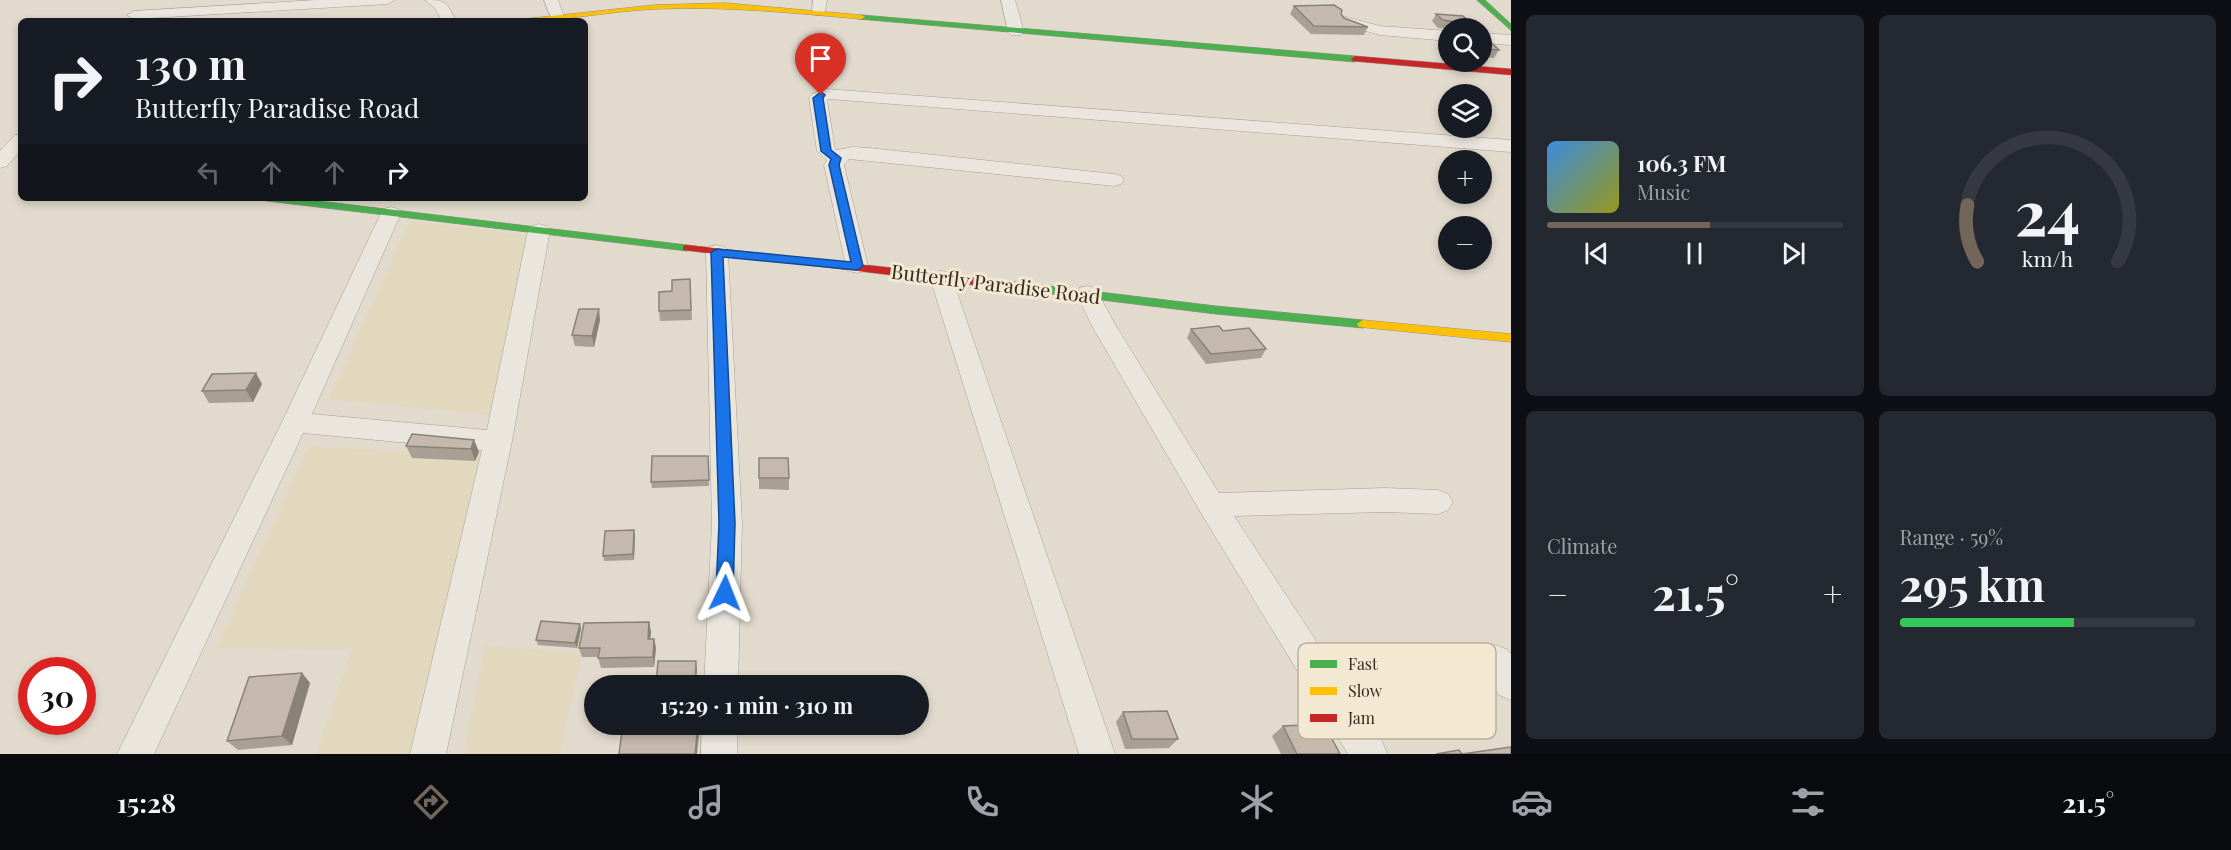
<!DOCTYPE html>
<html lang="en">
<head>
<meta charset="utf-8">
<style>
	:root { --surface:#171b24; --page:#242831; --text:#f1f3f6; --muted:#9ea1a6; --line:#363941; --accent:#72665b }
	body { margin:0; font-family:"Playfair Display",serif; background:var(--page); color:var(--text); height:100vh; display:flex; flex-direction:column; font-size:22px; white-space:nowrap }
	* { box-sizing:border-box; margin:0 }
	p { font-size:20px; color:var(--muted) }
	.icon { flex:none; width:33px; height:33px; fill:none; stroke:currentColor; stroke-width:2; stroke-linecap:round; stroke-linejoin:round }
	.map { position:relative; flex:1; overflow:hidden }
	.sheet { display:flex; flex-direction:column; gap:15px; padding:15px; background:#0d0f14; width:720px }
	.sheet>* { flex:none }
	.guide { position:absolute; left:18px; top:18px; width:570px; height:183px; border-radius:9px; box-shadow:0 3px 9px #0003; background:#171b24; color:var(--text); overflow:hidden }
	.buttons { position:absolute; left:1438px; top:18px; display:grid; gap:12px }
	.buttons a { display:grid; place-items:center; width:54px; height:54px; border-radius:50%; background:var(--surface); box-shadow:0 3px 9px #0003; font-size:30px }
	.speed { position:absolute; left:18px; top:657px; display:flex; gap:12px; font-size:30px; font-weight:700; text-align:center }
	.speed>* { display:grid; place-content:center; width:78px; height:78px; border-radius:50%; background:var(--surface); box-shadow:0 3px 9px #0003; line-height:1 }
	.speed .limit { border:9px solid #d22; background:#fff; color:#111 }
	.pin { position:absolute; display:grid; place-items:center; width:51px; height:51px; color:#fff; margin:-62px -26px; border-radius:50% 50% 50% 0; rotate:-45deg; box-shadow:0 0 6px #0007 }
	.pin .icon { rotate:45deg }
	.me { position:absolute; width:66px; margin:-33px; rotate:2deg; stroke-linejoin:round; filter:drop-shadow(0 0 4px #0008) }
	.turn { display:flex; align-items:center; gap:21px; height:126px; padding:0 18px; font-size:27px }
	.turn .icon { width:78px; height:78px; stroke-width:2.5 }
	.turn b { display:block; font-size:42px; line-height:51px }
	.lanes { display:flex; align-items:center; height:57px; padding:0 18px; background:#0003; justify-content:center; gap:30px; direction:ltr }
	.lanes .off { opacity:.35 }
	.big { font-size:45px; font-weight:700; line-height:1.1 }
	.sheet .widget { flex:1; display:flex; flex-direction:column; justify-content:center; gap:9px; min-width:0; padding:0 21px; border-radius:9px; background:var(--page) }
	.sheet .dial { align-items:center; gap:0 }
	.dial svg { height:156px; overflow:visible; fill:none; stroke:var(--line); stroke-width:7; stroke-linecap:round; text-anchor:middle }
	.dial text { fill:var(--text); stroke:none }
	.song { display:flex; align-items:center; gap:18px }
	.cover { width:72px; height:72px; border-radius:9px; background:linear-gradient(135deg,hsl(210 70% 55%),hsl(60 70% 35%)) }
	.played { height:6px; border-radius:3px; background:linear-gradient(90deg,var(--accent) 55%,var(--line) 55%) }
	.keys { display:flex; justify-content:space-around; direction:ltr }
	.heat { display:flex; justify-content:space-between; align-items:center; font-size:33px; direction:ltr }
	.charge { height:9px; border-radius:4px; background:linear-gradient(90deg,#34c759 59%,var(--line) 0) }
	.sheet .tiles { flex:1; display:grid; gap:15px; grid-template-columns:repeat(2,1fr) }
	.trip { position:absolute; left:584px; top:675px; width:345px; height:60px; border-radius:30px; background:var(--surface); box-shadow:0 3px 9px #0003; font-weight:700; line-height:60px; text-align:center }
	.tab-bar { display:flex; height:96px; justify-content:space-around; align-items:center; background:#090b0e; color:var(--muted) }
	.tab-bar .icon { width:42px; height:42px }
	.tab-bar .selected { color:var(--accent) }
	.tab-bar b { font-size:27px; color:var(--text) }
	main { display:flex; flex:1; min-height:0 }
	.map>svg:first-child { display:block }
	.farmland { fill:#e1d8bd }
	.lines { fill:none; stroke-linecap:round; stroke-linejoin:round }
	.street-casing { stroke:#a79f95; stroke-width:1 }
	.fast-casing { stroke:#978f85; stroke-width:1 }
	.slow-casing { stroke:#978f85; stroke-width:1 }
	.jam-casing { stroke:#978f85; stroke-width:1 }
	.street { fill:#eae6de; fill-rule:evenodd }
	.fast { fill:#4caf50; fill-rule:evenodd }
	.slow { fill:#ffc107; fill-rule:evenodd }
	.jam { fill:#c62828; fill-rule:evenodd }
	.wall { fill:#a99f95 }
	.shaded-wall { fill:#8a8279 }
	.building { fill:#c5b9ad; stroke:#8a8279; stroke-width:1.5 }
	.route { fill:#1a73e8; stroke:#114b97; stroke-width:1.5 }
	.labels { text-anchor:middle; dominant-baseline:central; stroke-width:6; stroke-linejoin:round; paint-order:stroke }
	.street-label { font-size:20px; fill:#35281e; stroke:#f3e8d2 }
	.key { fill:#f3e8d2; stroke:#baae9c; stroke-width:1.5 }
	.key-label { font-size:16px; fill:#35281e }
</style>
</head>
<body>
<main>
<div class="map">
<svg width="1511" height="754" viewBox="0 0 1511 754">
	<rect width="100%" height="100%" fill="#e2dacc"/>
	<g class="farmland">
		<polygon points="410,221 532,236 501,416 329,399"/>
		<polygon points="309,447 492,455 431,754 316,754 352,649 216,648"/>
		<polygon points="485,646 582,653 559,754 464,754"/>
	</g>
	<g class="lines">
		<defs>
			<g id="street">
				<polygon points="316,0 395,0 388,4 134,19 127,15 134,11"/>
				<path d="M425 0C447 0 446 2 456 21H442L435 8Z"/>
				<polygon points="544,0 558,0 564,17 562,20 552,20"/>
				<polygon points="813,0 827,0 824,15 814,15 812,12"/>
				<polygon points="1001,0 1015,0 1024,32 1021,35 1011,35 1008,32"/>
				<polygon points="1346,17 1380,26 1449,31 1449,41 1380,35 1341,24 1339,21 1341,18"/>
				<polygon points="1482,33 1511,35 1511,45 1482,43"/>
				<polygon points="826,89 1511,140 1511,152 829,99 827,100 835,149 837,150 853,147 869,148 1114,174 1121,176 1124,180 1121,184 1114,186 849,159 844,165 868,266 865,271 857,273 849,271 846,266 824,165 827,160 817,151 809,98 812,94"/>
				<polygon points="21,134 21,150 7,166 0,168 0,151 15,135"/>
				<polygon points="391,207 398,209 401,213 312,414 487,430 528,230 532,226 539,224 546,226 550,230 512,441 446,754 410,754 482,450 303,433 154,754 117,754 282,422 381,213 384,209"/>
				<polygon points="717,245 725,247 728,252 742,523 738,686 704,686 712,523 706,252 709,247"/>
				<polygon points="941,271 949,273 952,278 1115,754 1079,754 930,278 933,273"/>
				<polygon points="1087,286 1095,288 1098,293 1116,326 1219,493 1385,488 1438,490 1448,494 1453,502 1448,510 1438,514 1385,512 1234,516 1382,741 1387,754 1348,754 1201,513 1092,326 1076,293 1079,288"/>
				<polygon points="1496,645 1508,650 1511,654 1511,700 1499,695 1479,661 1484,650"/>
				<polygon points="702,724 738,724 737,754 701,754"/>
			</g>
			<g id="fast">
				<polygon points="1477,0 1485,0 1511,24 1511,30"/>
				<polygon points="861,15 1355,56 1359,59 1355,62 858,19 857,17"/>
				<polygon points="262,198 294,198 687,245 693,248 687,251 267,201"/>
				<polygon points="974,277 1216,306 1363,320 1369,324 1363,328 1216,314 970,284 968,281 970,278"/>
			</g>
			<g id="slow">
				<path d="M725 3 861 15 865 17 861 19C792 13 726 6 656 9 611 11 566 21 520 21L524 19 654 5Z"/>
				<polygon points="1363,320 1511,334 1511,342 1359,327 1357,324"/>
			</g>
			<g id="jam">
				<polygon points="1355,56 1511,69 1511,75 1352,61 1351,59"/>
				<polygon points="687,245 974,277 980,281 974,285 683,250 683,246"/>
			</g>
		</defs>
		<use href="#street" class="street-casing"/>
		<use href="#fast" class="fast-casing"/>
		<use href="#slow" class="slow-casing"/>
		<use href="#jam" class="jam-casing"/>
		<use href="#street" class="street"/>
		<use href="#fast" class="fast"/>
		<use href="#slow" class="slow"/>
		<use href="#jam" class="jam"/>
	</g>
	<g class="wall">
		<polygon points="1294,6 1341,14 1344,18 1368,27 1364,35 1311,34 1290,14"/>
		<polygon points="1436,14 1476,28 1449,28 1449,29 1438,28 1432,21"/>
		<polygon points="1482,34 1499,50 1494,58 1482,57"/>
		<polygon points="690,279 692,320 660,321 659,311 672,291"/>
		<polygon points="600,320 594,347 575,346 572,335"/>
		<polygon points="1191,329 1223,331 1266,349 1261,358 1206,364 1187,338"/>
		<polygon points="262,384 253,402 209,403 202,391"/>
		<polygon points="474,440 479,452 475,461 412,458 406,446"/>
		<polygon points="708,456 709,486 652,488 651,482"/>
		<polygon points="759,458 789,478 789,490 759,489"/>
		<polygon points="634,530 635,536 634,560 604,561 603,556"/>
		<polygon points="649,622 651,632 650,639 654,639 656,648 654,667 601,668 598,657 582,657 579,648"/>
		<polygon points="580,624 581,629 577,648 538,645 536,640"/>
		<polygon points="302,673 310,683 292,745 238,750 227,741"/>
		<polygon points="1123,712 1178,739 1169,748 1125,749 1116,722"/>
		<polygon points="1283,726 1340,754 1281,754 1272,736"/>
	</g>
	<g class="shaded-wall">
		<polygon points="599,309 600,320 594,347 592,336"/>
		<polygon points="256,373 262,384 253,402 246,390"/>
		<polygon points="474,440 479,452 475,461 471,449"/>
		<polygon points="634,530 635,536 634,560 633,554"/>
		<polygon points="649,622 651,632 649,648 648,639"/>
		<polygon points="580,624 581,629 577,648 575,643"/>
		<polygon points="654,639 656,648 654,667 653,657"/>
		<polygon points="696,661 697,669 696,686 695,686"/>
		<polygon points="302,673 310,683 292,745 282,736"/>
		<polygon points="698,724 700,724 697,754 695,754"/>
	</g>
	<g class="building">
		<polygon points="1334,5 1342,10 1341,14 1344,18 1368,27 1314,26 1294,6"/>
		<polygon points="1436,14 1463,16 1476,28 1455,28 1455,22 1443,20"/>
		<polygon points="1482,34 1499,50 1482,49"/>
		<polygon points="690,279 691,310 659,311 659,292 672,291 672,280"/>
		<polygon points="579,309 599,309 592,336 572,335"/>
		<polygon points="1219,326 1223,331 1249,328 1266,349 1211,354 1191,329"/>
		<polygon points="256,373 246,390 202,391 212,374"/>
		<polygon points="412,434 474,440 471,449 406,446"/>
		<polygon points="652,456 708,456 709,480 651,482"/>
		<polygon points="759,458 788,458 789,478 759,478"/>
		<polygon points="634,530 633,554 603,556 605,531"/>
		<polygon points="541,621 580,624 575,643 536,640"/>
		<polygon points="649,622 648,639 654,639 653,657 598,658 600,648 579,648 584,623"/>
		<polygon points="658,661 696,661 695,686 656,686"/>
		<polygon points="302,673 282,736 227,741 249,677"/>
		<polygon points="1167,711 1178,739 1132,739 1123,712"/>
		<polygon points="633,724 698,724 695,754 619,754 622,731 633,731"/>
		<polygon points="1324,724 1340,754 1297,754 1283,726"/>
		<polygon points="1511,747 1511,754 1436,754 1459,750 1462,754"/>
	</g>
	<polygon class="route" points="821,92 825,95 823,98 831,150 841,158 839,165 863,266 857,270 723,257 735,523 733,593 731,598 725,600 719,598 716,593 719,523 711,252 717,249 851,262 829,165 831,159 821,151 813,98"/>
	<g class="labels">
		<g class="street-label">
			<text transform="translate(996 283) rotate(7)">Butterfly Paradise Road</text>
		</g>
	</g>
	<rect x="1298" y="643" width="198" height="96" rx="9" class="key"/>
	<rect x="1310" y="660" width="27" height="8" fill="#4caf50"/>
	<rect x="1310" y="687" width="27" height="8" fill="#ffc107"/>
	<rect x="1310" y="714" width="27" height="8" fill="#c62828"/>
	<g class="key-label">
		<text x="1348" y="670">Fast</text>
		<text x="1348" y="697">Slow</text>
		<text x="1348" y="724">Jam</text>
	</g>
</svg>
<div class="buttons">
<a><svg class="icon" aria-label="search" viewBox="0 0 24 24"><circle cx="10" cy="10" r="6"/><path d="M15 15l6 6"/></svg></a>
<a><svg class="icon" aria-label="layers" viewBox="0 0 24 24"><path d="M12 4l9 5-9 5-9-5zM3 14l9 5 9-5"/></svg></a>
<a>+</a>
<a>−</a>
</div>
<div class="speed"><div class="limit">30</div></div>
<div class="pin" style="left:821px;top:95px;background:#d93025"><svg class="icon" aria-label="arrive" viewBox="0 0 24 24"><path d="M6 21V4h12l-3 4 3 4H6"/></svg></div>
<svg class="me" style="left:725px;top:593px" viewBox="-20 -20 40 40"><path d="M0-17L14 15 0 8-14 15z" fill="#1a73e8" stroke="#fff" stroke-width="4"/></svg>
<div class="trip">15:29 · 1 min · 310 m</div>
<div class="guide">
<div class="turn"><svg class="icon" aria-label="right" viewBox="0 0 24 24"><path d="M7 20v-9h11M14 6l5 5-5 5"/></svg><div><b>130 m</b>Butterfly Paradise Road</div></div>
<div class="lanes"><svg class="icon off" aria-label="left" viewBox="0 0 24 24"><path d="M17 20v-9H6M10 6l-5 5 5 5"/></svg><svg class="icon off" aria-label="ahead" viewBox="0 0 24 24"><path d="M12 20V5M6 11l6-6 6 6"/></svg><svg class="icon off" aria-label="ahead" viewBox="0 0 24 24"><path d="M12 20V5M6 11l6-6 6 6"/></svg><svg class="icon" aria-label="right" viewBox="0 0 24 24"><path d="M7 20v-9h11M14 6l5 5-5 5"/></svg></div>
</div>
</div>
<section class="sheet">
<div class="tiles">
<div class="widget">
<div class="song"><i class="cover"></i><div><b>106.3 FM</b><p>Music</p></div></div>
<div class="played"></div>
<div class="keys"><svg class="icon" aria-label="previous" viewBox="0 0 24 24"><path d="M18 5L8 12l10 7zM5 5v14"/></svg><svg class="icon" aria-label="pause" viewBox="0 0 24 24"><path d="M8 5v14M16 5v14"/></svg><svg class="icon" aria-label="next" viewBox="0 0 24 24"><path d="M6 5l10 7-10 7zM19 5v14"/></svg></div>
</div>
<div class="widget dial"><svg viewBox="0 0 100 80">
<path d="M14 69A42 42 0 1 1 86 69"/>
<path d="M14 69A42 42 0 0 1 9 40" stroke="#72665b"/>
<text x="50" y="56" font-size="32" font-weight="700">24</text>
<text x="50" y="72" font-size="11">km/h</text>
</svg></div>
<div class="widget"><p>Climate</p>
<div class="heat"><a>−</a><b class="big">21.5°</b><a>+</a></div>
</div>
<div class="widget"><p>Range · 59%</p><b class="big">295 km</b><div class="charge"></div></div>
</div>
</section>
</main>
<nav class="tab-bar">
<b>15:28</b>
<svg class="icon selected" aria-label="directions" viewBox="0 0 24 24"><path d="M12 3l9 9-9 9-9-9zM9 14v-3h6M13 9l2 2-2 2"/></svg>
<svg class="icon" aria-label="music" viewBox="0 0 24 24"><path d="M9 18V5l10-2v13"/><circle cx="6" cy="18" r="3"/><circle cx="16" cy="16" r="3"/></svg>
<svg class="icon" aria-label="phone" viewBox="0 0 24 24"><path d="M5 4h4l2 5-3 2q2 4 5 5l2-3 5 2v4C11 20 4 13 5 4z"/></svg>
<svg class="icon" aria-label="climate" viewBox="0 0 24 24"><path d="M12 3v18M4 7l16 10M4 17L20 7"/></svg>
<svg class="icon" aria-label="car" viewBox="0 0 24 24"><path d="M5 17H2v-5l4-1 3-4h7l3 4 3 1v5h-3M9 17h6M6 11h13"/><circle cx="7" cy="17" r="2"/><circle cx="17" cy="17" r="2"/></svg>
<svg class="icon" aria-label="filters" viewBox="0 0 24 24"><path d="M4 7h16M4 17h16"/><circle cx="9" cy="7" r="2"/><circle cx="15" cy="17" r="2"/></svg>
<b>21.5°</b>
</nav>
</body>
</html>
